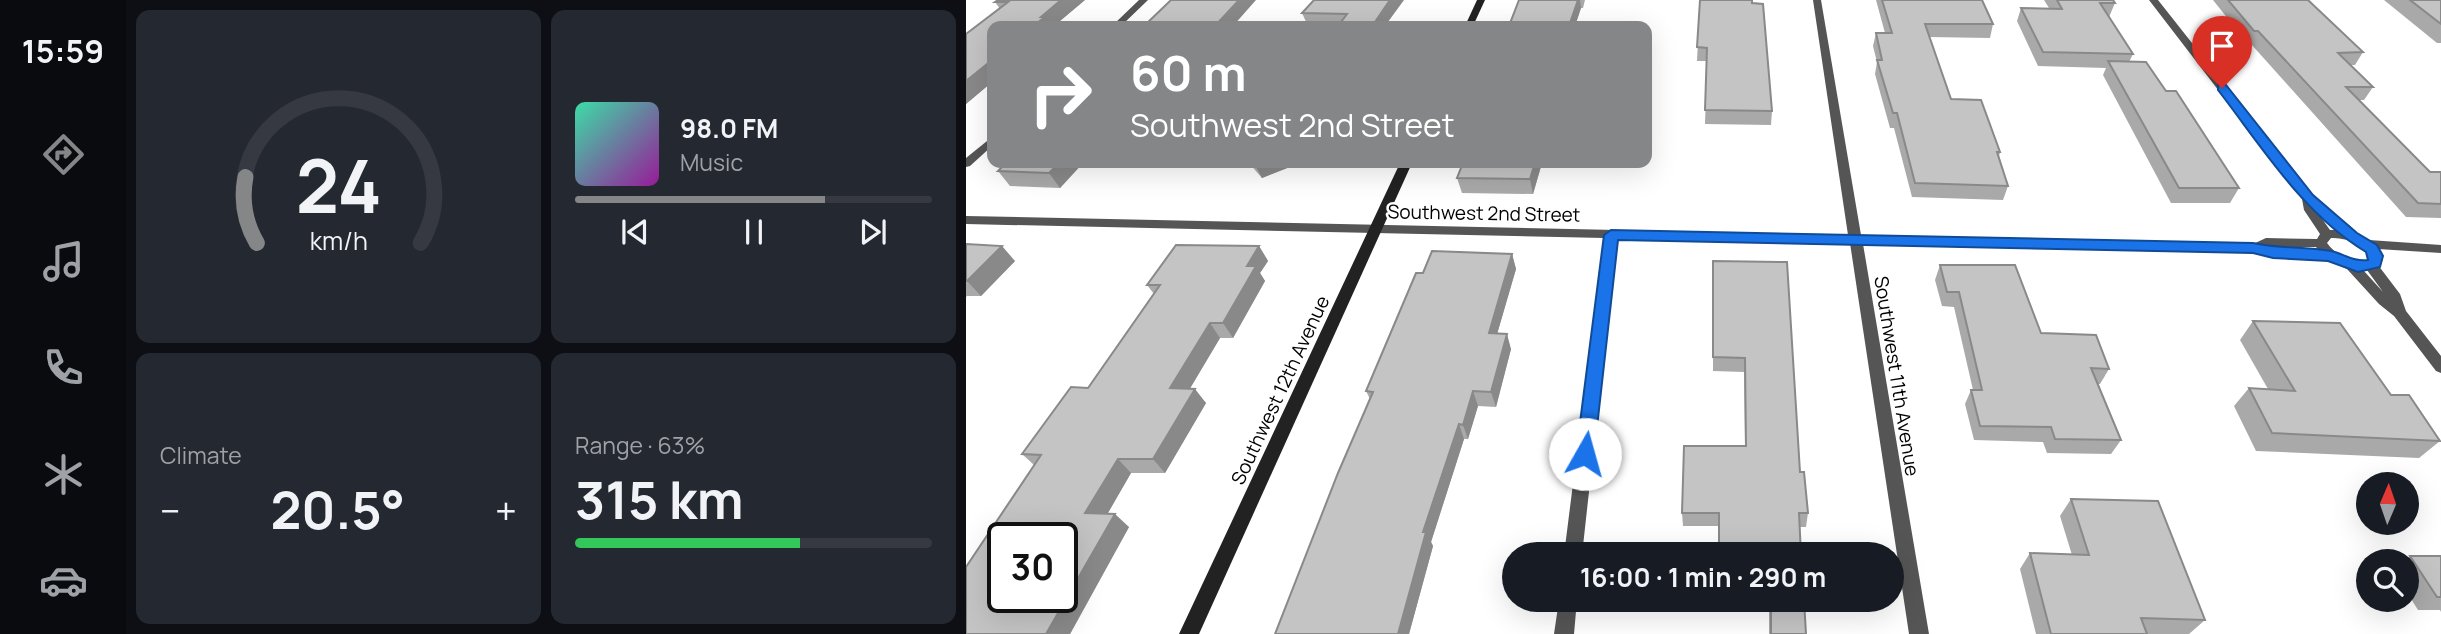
<!DOCTYPE html>
<html lang="en">
<head>
<meta charset="utf-8">
<style>
	:root { --surface:#171b24; --page:#242831; --text:#f1f3f6; --muted:#9ea1a6; --line:#363941; --accent:#858687 }
	body { margin:0; font-family:Manrope,sans-serif; background:var(--page); color:var(--text); height:100vh; display:flex; flex-direction:column; font-size:26px; white-space:nowrap }
	* { box-sizing:border-box; margin:0 }
	p { font-size:23px; color:var(--muted) }
	.icon { flex:none; width:38px; height:38px; fill:none; stroke:currentColor; stroke-width:2; stroke-linecap:round; stroke-linejoin:round }
	.map { position:relative; flex:1; overflow:hidden }
	.side { display:flex; flex-direction:column; gap:10px; padding:10px; background:#0d0f14; width:840px }
	.side>* { flex:none }
	.banner { position:absolute; left:21px; top:21px; width:665px; height:147px; border-radius:14px; box-shadow:0 7px 28px #0002; background:#858687; color:#fff; overflow:hidden }
	.needle { width:46px; rotate:2deg }
	.controls { position:absolute; left:1390px; top:472px; display:grid; gap:14px }
	.controls a { display:grid; place-items:center; width:63px; height:63px; border-radius:50%; background:var(--surface); box-shadow:0 7px 28px #0002; font-size:35px }
	.speed { position:absolute; left:21px; top:522px; display:flex; gap:14px; font-size:35px; font-weight:700; text-align:center }
	.speed>* { display:grid; place-content:center; width:91px; height:91px; border-radius:50%; background:var(--surface); box-shadow:0 7px 28px #0002; line-height:1 }
	.speed .limit { border:4px solid #111; border-radius:10px; background:#fff; color:#111 }
	.pin { position:absolute; display:grid; place-items:center; width:60px; height:60px; color:#fff; margin:-72px -30px; border-radius:50% 50% 50% 0; rotate:-45deg; box-shadow:0 0 7px #0007 }
	.pin .icon { rotate:45deg }
	.me { position:absolute; width:77px; margin:-38px; rotate:7deg; stroke-linejoin:round; filter:drop-shadow(0 0 5px #0008) }
	.turn { display:flex; align-items:center; gap:24px; height:147px; padding:0 28px; font-size:32px }
	.turn .icon { width:91px; height:91px; stroke-width:2.5 }
	.turn b { display:block; font-size:49px; line-height:60px }
	.big { font-size:52px; font-weight:700; line-height:1.1 }
	.side .tile { flex:1; display:flex; flex-direction:column; justify-content:center; gap:10px; min-width:0; padding:0 24px; border-radius:14px; background:var(--page) }
	.side .dial { align-items:center; gap:0 }
	.dial svg { height:182px; overflow:visible; fill:none; stroke:var(--line); stroke-width:7; stroke-linecap:round; text-anchor:middle }
	.dial text { fill:var(--text); stroke:none }
	.song { display:flex; align-items:center; gap:21px }
	.cover { width:84px; height:84px; border-radius:10px; background:linear-gradient(135deg,hsl(160 70% 55%),hsl(300 70% 35%)) }
	.played { height:7px; border-radius:4px; background:linear-gradient(90deg,var(--accent) 70%,var(--line) 70%) }
	.keys { display:flex; justify-content:space-around; direction:ltr }
	.heat { display:flex; justify-content:space-between; align-items:center; font-size:38px; direction:ltr }
	.charge { height:10px; border-radius:5px; background:linear-gradient(90deg,#34c759 63%,var(--line) 0) }
	.side .tiles { flex:1; display:grid; gap:10px; grid-template-columns:repeat(2,1fr) }
	.trip { position:absolute; left:536px; top:542px; width:402px; height:70px; border-radius:35px; background:var(--surface); box-shadow:0 7px 28px #0002; font-weight:700; line-height:70px; text-align:center }
	main { display:flex; flex:1; min-height:0 }
	.dock { display:flex; flex-direction:column; width:126px; justify-content:space-around; align-items:center; background:#090b0e; color:var(--muted) }
	.dock .icon { width:49px; height:49px }
	.dock .active { color:var(--accent) }
	.dock b { font-size:32px; color:var(--text) }
	.map>svg:first-child { display:block }
	.lines { fill:none; stroke-linecap:round; stroke-linejoin:round }
	.street { fill:#555; fill-rule:evenodd }
	.secondary { fill:#222; fill-rule:evenodd }
	.wall { fill:#a9a9a9 }
	.shaded-wall { fill:#898989 }
	.building { fill:#c4c4c4; stroke:#898989; stroke-width:2; fill-rule:evenodd }
	.route { fill:#1a73e8; stroke:#114b97; stroke-width:2 }
	.labels { text-anchor:middle; dominant-baseline:central; stroke-width:5; stroke-linejoin:round; paint-order:stroke }
	.street-label { font-size:19px; fill:#000; stroke:#fff }
</style>
</head>
<body>
<main>
<nav class="dock">
<b>15:59</b>
<svg class="icon active" aria-label="directions" viewBox="0 0 24 24"><path d="M12 3l9 9-9 9-9-9zM9 14v-3h6M13 9l2 2-2 2"/></svg>
<svg class="icon" aria-label="music" viewBox="0 0 24 24"><path d="M9 18V5l10-2v13"/><circle cx="6" cy="18" r="3"/><circle cx="16" cy="16" r="3"/></svg>
<svg class="icon" aria-label="phone" viewBox="0 0 24 24"><path d="M5 4h4l2 5-3 2q2 4 5 5l2-3 5 2v4C11 20 4 13 5 4z"/></svg>
<svg class="icon" aria-label="climate" viewBox="0 0 24 24"><path d="M12 3v18M4 7l16 10M4 17L20 7"/></svg>
<svg class="icon" aria-label="car" viewBox="0 0 24 24"><path d="M5 17H2v-5l4-1 3-4h7l3 4 3 1v5h-3M9 17h6M6 11h13"/><circle cx="7" cy="17" r="2"/><circle cx="17" cy="17" r="2"/></svg>
</nav>
<section class="side">
<div class="tiles">
<div class="tile dial"><svg viewBox="0 0 100 80">
<path d="M14 69A42 42 0 1 1 86 69"/>
<path d="M14 69A42 42 0 0 1 9 40" stroke="#858687"/>
<text x="50" y="56" font-size="32" font-weight="700">24</text>
<text x="50" y="72" font-size="11">km/h</text>
</svg></div>
<div class="tile">
<div class="song"><i class="cover"></i><div><b>98.0 FM</b><p>Music</p></div></div>
<div class="played"></div>
<div class="keys"><svg class="icon" aria-label="previous" viewBox="0 0 24 24"><path d="M18 5L8 12l10 7zM5 5v14"/></svg><svg class="icon" aria-label="pause" viewBox="0 0 24 24"><path d="M8 5v14M16 5v14"/></svg><svg class="icon" aria-label="next" viewBox="0 0 24 24"><path d="M6 5l10 7-10 7zM19 5v14"/></svg></div>
</div>
<div class="tile"><p>Climate</p>
<div class="heat"><a>−</a><b class="big">20.5°</b><a>+</a></div>
</div>
<div class="tile"><p>Range · 63%</p><b class="big">315 km</b><div class="charge"></div></div>
</div>
</section>
<div class="map">
<svg width="1475" height="634" viewBox="0 0 1475 634">
	<rect width="100%" height="100%" fill="#fff"/>
	<g class="lines">
		<g class="street">
			<polygon points="173,0 182,0 155,26 146,26"/>
			<path d="M847 0H855L895 235 1287 244 1300 238 1351 239 1354 234 1338 210 1336 199 1183 0H1192L1346 195 1390 234 1403 240 1475 245V253L1412 249 1417 260 1412 265 1434 294 1440 311 1475 356V373L1470 371 1428 316 1413 304 1381 269 1363 260 1307 257 1287 252 897 244 963 634H943L884 243 651 238 616 555H598L638 238 0 224V216L882 235ZM1354 216 1370 230H1364ZM1365 238C1381 238 1397 243 1403 259 1388 267 1371 256 1361 243ZM1301 247H1350L1353 251 1307 249ZM1401 270 1417 292 1398 271Z"/>
			<polygon points="26,137 26,146 4,166 0,167 0,158"/>
			<polygon points="593,600 611,600 608,634 588,634"/>
		</g>
		<g class="secondary">
			<polygon points="511,0 519,0 507,26 499,26"/>
			<polygon points="434,163 446,163 233,634 213,634"/>
		</g>
	</g>
	<g class="wall">
		<polygon points="32,0 119,0 88,26 26,26 26,82 0,104 0,34 34,9 29,2"/>
		<polygon points="348,0 422,22 435,22 436,26 342,26 336,13"/>
		<polygon points="553,0 619,0 617,8 615,8 609,26 543,26"/>
		<polygon points="734,0 806,111 805,125 739,124 741,61 731,61"/>
		<polygon points="910,0 1016,0 1027,24 1024,38 963,37 985,99 1034,152 1033,156 1042,186 1037,200 946,197 928,128 924,128 909,74 911,62 907,46 910,33 919,33"/>
		<polygon points="1078,0 1147,0 1149,3 1143,17 1167,54 1163,62 1200,91 1273,188 1264,203 1205,203 1137,75 1140,68 1072,66 1051,21 1055,8 1083,8"/>
		<polygon points="1247,0 1342,0 1397,52 1389,65 1385,65 1407,87 1398,100 1393,100 1464,172 1475,172 1475,218 1440,217 1285,44 1282,44"/>
		<polygon points="1418,0 1475,0 1475,43 1471,43"/>
		<polygon points="117,163 94,188 44,186 32,171"/>
		<polygon points="283,163 334,163 296,178"/>
		<polygon points="576,163 567,194 496,193 491,178"/>
		<polygon points="0,244 49,261 15,296 1,296 0,297"/>
		<polygon points="293,246 302,261 294,273 299,281 267,338 254,338 224,388 240,403 199,473 165,473 141,514 163,527 104,634 0,634 68,465 56,454 122,388 188,294 181,285"/>
		<polygon points="546,254 550,269 531,334 545,349 530,407 512,406 502,439 498,439 465,542 467,546 443,634 309,634 404,399 400,391"/>
		<polygon points="747,261 834,472 842,513 840,527 834,527 835,555 753,555 752,526 717,526 716,513 779,446 778,372 747,371"/>
		<polygon points="974,265 1075,333 1143,369 1134,384 1132,384 1155,440 1145,454 1081,453 1077,442 1008,440 999,404 1005,390 1007,390 988,307 976,306 969,280"/>
		<polygon points="1287,321 1425,395 1474,441 1453,458 1290,451 1268,406 1283,388 1302,389 1274,340"/>
		<polygon points="1105,499 1239,620 1223,634 1070,634 1054,569 1064,553 1106,555 1094,516"/>
		<polygon points="1444,556 1475,556 1475,612 1474,610 1452,610 1440,591 1440,562 1436,562"/>
		<polygon points="786,600 838,600 840,634 803,634 803,612 787,612"/>
	</g>
	<g class="shaded-wall">
		<polygon points="95,0 119,0 88,26 67,26 75,17"/>
		<polygon points="273,0 290,0 267,26 249,26"/>
		<polygon points="424,0 438,0 419,26 409,22"/>
		<polygon points="612,0 614,0 615,8 609,26 603,26"/>
		<polygon points="26,60 26,82 0,104 0,81"/>
		<polygon points="93,163 117,163 94,188 83,173"/>
		<polygon points="288,163 334,163 296,178"/>
		<polygon points="569,163 576,163 567,194 564,179"/>
		<polygon points="36,246 49,261 15,296 1,281"/>
		<polygon points="293,246 302,261 294,273 299,281 267,338 257,323 281,266"/>
		<polygon points="546,254 550,269 527,348 523,333"/>
		<polygon points="244,323 254,338 216,402 204,388"/>
		<polygon points="541,334 545,349 530,407 525,392"/>
		<polygon points="229,389 240,403 199,473 187,459"/>
		<polygon points="507,391 512,406 502,439 497,425"/>
		<polygon points="493,424 498,439 465,542 467,546 443,634 432,634 457,532"/>
		<polygon points="152,459 165,473 134,527 119,513"/>
		<polygon points="149,514 163,527 104,634 80,634"/>
	</g>
	<g class="building">
		<polygon points="32,0 95,0 75,17 79,17 67,26 26,26 26,60 0,81 0,34 42,2 29,2"/>
		<polygon points="205,0 273,0 249,26 178,26"/>
		<polygon points="348,0 424,0 409,22 435,22 433,26 372,26 381,14 336,13"/>
		<polygon points="553,0 612,0 603,26 543,26"/>
		<polygon points="734,0 786,0 786,3 797,4 806,111 739,110 741,48 731,47"/>
		<polygon points="916,0 1016,0 1027,24 959,24 985,99 1015,100 1034,152 1031,152 1042,186 949,183 931,113 927,113 911,60 916,60 910,33 926,33"/>
		<polygon points="1091,0 1147,0 1149,3 1134,3 1167,54 1077,52 1055,8 1096,9"/>
		<polygon points="1262,0 1342,0 1397,52 1372,53 1407,87 1380,87 1464,172 1475,172 1475,204 1452,203 1292,31 1288,31"/>
		<polygon points="1444,0 1475,0 1475,24"/>
		<polygon points="1142,61 1180,62 1200,91 1210,91 1273,188 1213,188"/>
		<polygon points="40,163 93,163 83,173 32,171"/>
		<polygon points="497,163 569,163 564,179 491,178"/>
		<polygon points="0,244 36,246 1,281 0,281"/>
		<path d="M210 245 293 246 281 266H290L257 323H244L204 388 229 389 187 459H152L119 513 149 514 80 634H0V567L75 455 56 454 105 387 122 388 194 285H181ZM37 537H96V597H37Z"/>
		<polygon points="466,251 546,254 523,333 541,334 525,392 507,391 497,425 493,424 457,532 460,532 432,634 309,634 372,473 407,392 400,391 450,273 457,273"/>
		<polygon points="747,261 821,262 834,472 838,472 842,513 833,513 835,555 753,555 753,513 716,513 718,446 780,446 779,358 747,357"/>
		<polygon points="974,265 1049,265 1075,333 1130,335 1143,369 1125,368 1155,440 1089,439 1085,427 1014,426 1005,390 1016,390 993,292 981,292"/>
		<polygon points="1287,321 1374,323 1425,395 1443,395 1474,441 1306,433 1283,388 1329,391"/>
		<polygon points="1105,499 1192,501 1239,620 1175,618 1181,634 1085,634 1064,553 1123,555"/>
		<polygon points="1444,556 1475,556 1475,597 1471,597"/>
		<polygon points="805,600 838,600 840,634 805,634"/>
	</g>
	<path class="route" d="M1252 85H1260L1347 195 1391 233 1411 245 1417 256 1414 267 1392 272 1362 261 1307 258 1287 253 652 240 628 454 625 459 619 461 612 459 610 454 638 235 645 230 1287 243C1313 249 1339 246 1365 251 1378 254 1388 262 1402 260L1400 252C1337 214 1296 147 1252 90Z"/>
	<g class="labels">
		<g class="street-label">
			<text transform="translate(518 213) rotate(1)">Southwest 2nd Street</text>
			<text transform="translate(931 376) rotate(81)">Southwest 11th Avenue</text>
			<text transform="translate(314 390) rotate(-65)">Southwest 12th Avenue</text>
		</g>
	</g>
</svg>
<div class="controls">
<a><svg class="needle" viewBox="-14 -14 28 28"><path d="M0-13l5 13h-10z" fill="#e53935"/><path d="M0 13l5-13h-10z" fill="#9ea1a6"/></svg></a>
<a><svg class="icon" aria-label="search" viewBox="0 0 24 24"><circle cx="10" cy="10" r="6"/><path d="M15 15l6 6"/></svg></a>
</div>
<div class="speed"><div class="limit">30</div></div>
<div class="pin" style="left:1256px;top:88px;background:#d93025"><svg class="icon" aria-label="arrive" viewBox="0 0 24 24"><path d="M6 21V4h12l-3 4 3 4H6"/></svg></div>
<svg class="me" style="left:619px;top:454px" viewBox="-20 -20 40 40"><circle r="19" fill="#fff"/><path d="M0-13L10 11 0 6-10 11z" fill="#1a73e8"/></svg>
<div class="trip">16:00 · 1 min · 290 m</div>
<div class="banner">
<div class="turn"><svg class="icon" aria-label="right" viewBox="0 0 24 24"><path d="M7 20v-9h11M14 6l5 5-5 5"/></svg><div><b>60 m</b>Southwest 2nd Street</div></div>
</div>
</div>
</main>
</body>
</html>
